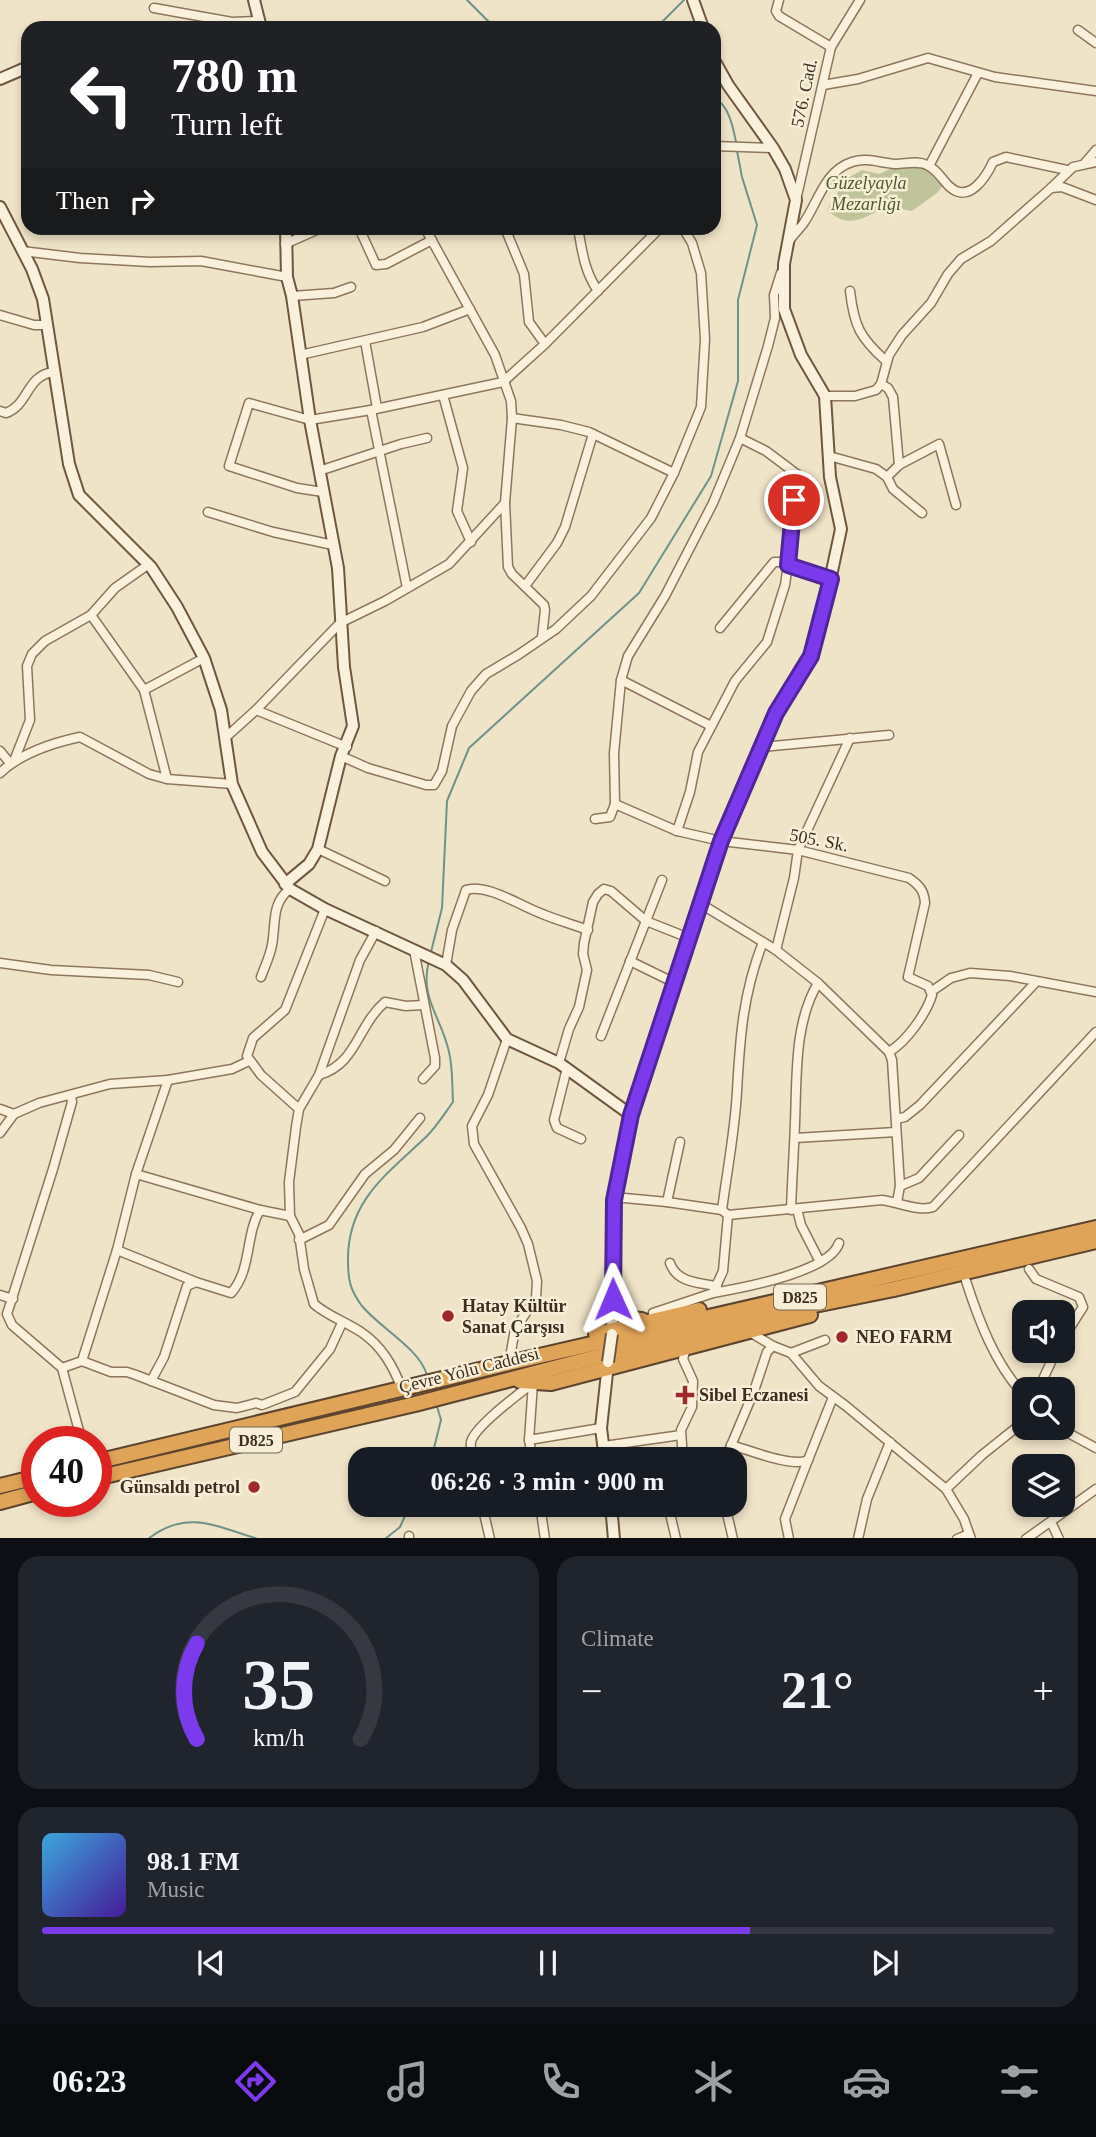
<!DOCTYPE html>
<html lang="en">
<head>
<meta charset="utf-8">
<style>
	:root { --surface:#171b24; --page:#20242c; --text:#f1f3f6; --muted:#9ea1a6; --line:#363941; --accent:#7c3aed }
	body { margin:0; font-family:"Times New Roman",serif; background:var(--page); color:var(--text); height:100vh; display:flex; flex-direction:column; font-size:26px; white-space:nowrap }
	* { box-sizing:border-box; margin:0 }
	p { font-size:23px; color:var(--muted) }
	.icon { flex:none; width:38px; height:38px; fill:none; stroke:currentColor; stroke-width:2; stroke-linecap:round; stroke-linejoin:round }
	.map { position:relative; height:1538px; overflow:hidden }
	.panel { display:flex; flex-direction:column; gap:18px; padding:18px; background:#0d0f14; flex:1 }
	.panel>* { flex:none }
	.top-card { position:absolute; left:21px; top:21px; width:700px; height:214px; border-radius:21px; box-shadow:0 4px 10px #0003; background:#202124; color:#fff; overflow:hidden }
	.tools { position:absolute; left:1012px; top:1300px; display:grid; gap:14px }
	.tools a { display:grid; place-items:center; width:63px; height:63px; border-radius:14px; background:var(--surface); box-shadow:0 4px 10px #0003; font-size:35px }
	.speed { position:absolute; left:21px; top:1426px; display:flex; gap:14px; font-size:35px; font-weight:700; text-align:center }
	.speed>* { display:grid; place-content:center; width:91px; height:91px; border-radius:50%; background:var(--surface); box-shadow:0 4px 10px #0003; line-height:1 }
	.speed .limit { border:10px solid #d22; background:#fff; color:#111 }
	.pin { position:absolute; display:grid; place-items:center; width:60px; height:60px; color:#fff; margin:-30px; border:4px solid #fff; border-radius:50%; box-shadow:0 2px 7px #0007 }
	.me { position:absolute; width:77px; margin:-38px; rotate:359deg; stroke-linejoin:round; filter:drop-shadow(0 0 5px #0008) }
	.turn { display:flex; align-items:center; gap:24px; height:147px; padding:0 35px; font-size:32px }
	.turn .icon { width:91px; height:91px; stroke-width:2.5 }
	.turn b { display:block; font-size:49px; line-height:60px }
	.then { display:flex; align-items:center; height:66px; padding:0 35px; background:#0003; gap:14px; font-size:26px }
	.big { font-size:52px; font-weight:700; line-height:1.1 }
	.panel .widget { flex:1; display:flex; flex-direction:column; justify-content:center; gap:10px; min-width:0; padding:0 24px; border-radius:21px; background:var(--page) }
	.panel .dial { align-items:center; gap:0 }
	.dial svg { height:182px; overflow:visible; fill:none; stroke:var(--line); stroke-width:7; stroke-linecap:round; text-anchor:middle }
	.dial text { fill:var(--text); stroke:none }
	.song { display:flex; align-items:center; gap:21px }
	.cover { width:84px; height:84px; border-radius:10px; background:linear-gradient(135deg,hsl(200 70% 55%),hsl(260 70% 35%)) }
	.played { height:7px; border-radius:4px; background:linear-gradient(90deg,var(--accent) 70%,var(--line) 70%) }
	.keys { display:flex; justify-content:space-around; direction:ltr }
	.heat { display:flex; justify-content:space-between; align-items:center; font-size:38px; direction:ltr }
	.panel .tiles { flex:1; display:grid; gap:18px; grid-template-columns:1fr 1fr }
	.widget:last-child { grid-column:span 2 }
	.trip { position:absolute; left:348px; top:1447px; width:399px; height:70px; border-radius:21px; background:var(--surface); box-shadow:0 4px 10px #0003; font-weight:700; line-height:70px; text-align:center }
	.dock { display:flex; height:112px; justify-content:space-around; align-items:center; background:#090b0e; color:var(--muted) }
	.dock .icon { width:49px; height:49px }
	.dock .on { color:var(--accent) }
	.dock b { font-size:32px; color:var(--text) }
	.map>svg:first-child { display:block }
	.cemetery { fill:#bfc49a }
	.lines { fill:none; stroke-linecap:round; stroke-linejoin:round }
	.stream { stroke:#6f938a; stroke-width:2 }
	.street-casing { stroke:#8d765c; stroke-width:11 }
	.secondary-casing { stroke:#6f573f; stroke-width:14 }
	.highway-casing { stroke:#5b4430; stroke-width:18 }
	.street { stroke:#faf1dc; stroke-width:8 }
	.secondary { stroke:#faf1dc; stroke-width:10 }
	.highway { stroke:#e0a458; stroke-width:14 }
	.secondary-bridge-casing { stroke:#6f573f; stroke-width:14; stroke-linecap:butt }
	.secondary-bridge { stroke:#faf1dc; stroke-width:10 }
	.route-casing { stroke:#51269a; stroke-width:18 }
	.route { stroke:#7c3aed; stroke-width:12 }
	.poi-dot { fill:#9e2a2b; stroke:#f7eed8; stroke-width:2.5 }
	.labels { text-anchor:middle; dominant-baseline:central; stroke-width:5; stroke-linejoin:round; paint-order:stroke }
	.shield { fill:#f7eed8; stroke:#756857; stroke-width:2 }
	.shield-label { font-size:16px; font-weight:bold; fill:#3d2e20 }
	.street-label { font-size:18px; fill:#3d2e20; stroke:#f7eed8 }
	.park-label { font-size:18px; font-style:italic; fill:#4d5a26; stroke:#f7eed8 }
	.poi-label { font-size:18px; font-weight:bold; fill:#3d2e20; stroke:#f7eed8; text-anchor:start }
</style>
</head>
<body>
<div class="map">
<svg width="1096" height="1539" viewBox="0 0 1096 1539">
	<rect width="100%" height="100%" fill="#f0e4c8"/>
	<path class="cemetery" d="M899 165H927L943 185 937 193 912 211C905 210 896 206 889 208 865 213 852 233 827 210L846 179 862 170 879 174Z"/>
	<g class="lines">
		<g class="stream">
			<polyline points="467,0 491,24 503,28"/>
			<polyline points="656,28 684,0"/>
			<path d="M714 98C729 105 733 127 736 142"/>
			<polyline points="431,952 442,908 447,801 469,748 639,593 711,476 738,381 738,300 757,225 742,177 737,151"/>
			<path d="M427 1375C419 1348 380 1328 362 1306 350 1290 348 1280 348 1261 347 1201 387 1174 427 1136 437 1126 445 1113 453 1102 452 1086 453 1068 449 1052 442 1018 419 998 429 961"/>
			<polyline points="431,1460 441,1420 436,1403"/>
			<path d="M148 1539C186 1509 216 1526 258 1539"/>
			<polyline points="385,1539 400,1527 410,1505"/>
		</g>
		<defs>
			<g id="street">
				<polyline points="779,0 776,11 779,16 831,47"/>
				<polyline points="154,8 232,22 258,21"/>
				<polyline points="1078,30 1096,43"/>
				<polyline points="823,85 858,79 928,58 995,77 1096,91"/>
				<polyline points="714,146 773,148"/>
				<polyline points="1084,164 1096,150"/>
				<polyline points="929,166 978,73"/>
				<polyline points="1051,188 1073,167 1096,162"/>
				<polyline points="796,200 831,47 860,0"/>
				<polyline points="359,228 376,265 386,264 432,240"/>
				<path d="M578 228C582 250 584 271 598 291"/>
				<path d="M789 241C793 235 798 230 803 224 818 203 824 171 852 162 867 157 880 163 895 164 906 164 917 160 927 165 938 170 942 180 950 187 969 204 986 177 993 162L1006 157 1067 170"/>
				<polyline points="285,244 321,228"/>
				<polyline points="22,251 80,258 150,262 201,261 287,277"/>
				<path d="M850 291C854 326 860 338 886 361"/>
				<polyline points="292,296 334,293 351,287"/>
				<polyline points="0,315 34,325 47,325"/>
				<polyline points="365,341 377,408"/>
				<polyline points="545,344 660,228"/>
				<polyline points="300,355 423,327 470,309"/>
				<polyline points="881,384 888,388 893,397 899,465"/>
				<polyline points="443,395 463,468 457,511 471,542"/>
				<polyline points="825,396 855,396 876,390 881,384 889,355 902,335 931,303 948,274 961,259 991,241 1051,188 1062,187 1096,200"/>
				<polyline points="371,410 407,588"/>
				<path d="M0 411 6 413C29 405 26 375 54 372"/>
				<polyline points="512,418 561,425 589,432 674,473"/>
				<polyline points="829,456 876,469 887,477 899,465 939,444 956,505"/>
				<polyline points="319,471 401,444 427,438"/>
				<polyline points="887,477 893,489 922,513"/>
				<polyline points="323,492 297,488 229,466 249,403 310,420 371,410 503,382 545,344 529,322 524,274 505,228"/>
				<polyline points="505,503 508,567 512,574 544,605 545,610 542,637"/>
				<polyline points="208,512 273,532 333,545"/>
				<polyline points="525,586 557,543 565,527 593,434"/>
				<polyline points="91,615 144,690 167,779"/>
				<polyline points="720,628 774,562 780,562 831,579"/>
				<polyline points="621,680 711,726"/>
				<polyline points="144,690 204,658"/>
				<polyline points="256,710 347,747"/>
				<polyline points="225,738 256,710 340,623 385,601 449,564 505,503 512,418 511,401 495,355 425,228"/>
				<polyline points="762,747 889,735"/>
				<polyline points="0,751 10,763"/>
				<polyline points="341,756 368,768 426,785 434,785 442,771 452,726 471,691 486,674 518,655 556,629 591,596 651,518 674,473 701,407 705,339 701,273 692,243 683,228"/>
				<polyline points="14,761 30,720 27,666 32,654 45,641 91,615 115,588 149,564"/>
				<path d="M0 773C21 753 52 743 80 737L149 774 167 779 232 784"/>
				<path d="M615 804 677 831 721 841 798 850 909 878C919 885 924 890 925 903L908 977 928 986 932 995C926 1014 907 1041 889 1052"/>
				<polyline points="595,819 610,817 615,804 614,753 621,680 628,656 665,596 713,503 740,438 768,346 775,318 774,295 781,273"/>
				<polyline points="677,831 690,792 698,752 735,681 767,642 785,585 788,564 790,528 798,475 766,451 740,438"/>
				<polyline points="318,849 385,881"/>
				<polyline points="701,904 776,950 818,983 889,1052 892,1060 900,1186 897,1202"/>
				<path d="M376 931 360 960 319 1075 299 1109 296 1127 289 1182 290 1216 299 1234 304 1269 314 1304C328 1316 346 1322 361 1332 382 1346 393 1366 402 1389"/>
				<polyline points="414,950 435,1058 435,1066 423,1079"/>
				<polyline points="776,950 794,878 798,850 850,738"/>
				<polyline points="630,961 675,983"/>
				<polyline points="0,963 51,970 149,975 178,982"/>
				<path d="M446 965 452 930 466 890C486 883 521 906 540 913 556 920 572 924 588 930"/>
				<path d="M261 977C265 966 270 956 272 945 276 924 271 903 290 889"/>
				<polyline points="932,991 951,978 970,973 1010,976 1096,992"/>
				<polyline points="601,1036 662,880"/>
				<polyline points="507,1039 488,1095 472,1126 474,1144 521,1228 528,1244 537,1281 536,1298 515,1329 509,1363"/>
				<polyline points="559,1063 569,1029 579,1007 587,970 583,954 584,943 593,902 598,894 604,889 611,891 646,921 689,938"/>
				<polyline points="567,1068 554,1120 557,1128 581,1139"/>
				<path d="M319 1075C357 1064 357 1026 385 1002L406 1006 423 1005"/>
				<polyline points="71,1095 72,1102 53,1169 7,1314 12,1325 62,1368 82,1442"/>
				<polyline points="0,1109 14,1114"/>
				<polyline points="299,1109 261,1075 247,1056 253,1038 285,1010 325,909"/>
				<polyline points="896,1119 905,1117 920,1105 1036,982"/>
				<polyline points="0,1133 14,1114 39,1103 110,1084 168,1080 232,1069 249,1061"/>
				<polyline points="795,1138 896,1132"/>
				<polyline points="136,1174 260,1210"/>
				<polyline points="900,1186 919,1178 959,1135"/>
				<polyline points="614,1197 667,1202 722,1210"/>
				<polyline points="667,1202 680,1142"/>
				<polyline points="797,1209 801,1225 820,1262"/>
				<path d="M791 1210C792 1180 794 1151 795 1122 797 1076 794 1023 818 983"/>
				<path d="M728 1215 882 1200C897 1202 919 1212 933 1207L1096 1032"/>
				<polyline points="299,1240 329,1225 365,1174 394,1150 420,1118"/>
				<polyline points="117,1250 196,1282"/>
				<path d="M670 1263C677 1283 699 1283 717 1286"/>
				<polyline points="1029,1269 1036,1279 1079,1297 1083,1307 1062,1340"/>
				<path d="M966 1281C979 1321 995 1364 1024 1395"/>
				<path d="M713 1293C742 1288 830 1272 839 1243"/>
				<polyline points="0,1295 13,1299"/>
				<path d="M654 1320 653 1313 713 1293 723 1271 728 1215 722 1210C727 1171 735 1131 737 1091 740 1037 743 993 763 942"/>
				<polyline points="748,1331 773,1346 791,1353 819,1386 846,1406 946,1489 964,1519 971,1539"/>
				<polyline points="791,1353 825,1340"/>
				<polyline points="82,1361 117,1250 136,1174 168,1080"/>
				<polyline points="62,1368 82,1361 111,1372 127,1372 136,1375 214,1405 237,1408 256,1403 262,1405 295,1392 330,1349 342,1323"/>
				<path d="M151 1381 164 1357 187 1286 196 1282 231 1293C252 1270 245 1235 260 1210L290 1216"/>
				<polyline points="1038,1390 1056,1351"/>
				<polyline points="1059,1428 1096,1448"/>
				<polyline points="529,1440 533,1383"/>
				<path d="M731 1445C749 1450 793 1468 808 1460L833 1397"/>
				<polyline points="604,1446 681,1435"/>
				<path d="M473 1460C472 1455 470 1447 471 1442 474 1427 520 1393 533 1383"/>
				<polyline points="533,1460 529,1440 601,1428"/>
				<polyline points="683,1460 681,1430 692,1407 693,1381 683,1359 686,1348"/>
				<polyline points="725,1460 754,1391 767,1352 773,1346"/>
				<polyline points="946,1489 982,1455 1017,1427 1024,1419"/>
				<polyline points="482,1505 490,1539"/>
				<polyline points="540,1505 545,1539"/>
				<polyline points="668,1505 676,1539"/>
				<polyline points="725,1505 733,1539"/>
				<polyline points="612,1511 635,1505"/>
				<polyline points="1051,1522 1059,1539"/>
				<polyline points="409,1536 409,1539"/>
				<polyline points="789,1539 785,1519 808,1460"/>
				<polyline points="858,1539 867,1499 890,1442"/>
				<polyline points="957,1539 969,1534"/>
				<polyline points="1026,1539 1096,1489"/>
			</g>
			<g id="secondary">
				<polyline points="254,0 261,28"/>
				<polyline points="693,0 703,28"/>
				<polyline points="0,79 28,67"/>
				<polyline points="0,207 32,269 43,299 69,464 79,495 151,567 177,607 204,658 221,710 232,784 262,852 290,889 325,909 446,965 463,980 507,1039 559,1063 631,1115"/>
				<polyline points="285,884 309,864 318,849 341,756 353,726 344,667 338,568 310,420 292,296 287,277 286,228"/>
				<polyline points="612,1334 614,1200 631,1115 721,841 776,714 811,656 822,618 841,529 830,477 825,396 801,355 784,309 784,264 796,200 785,169 773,148 728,85 714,60"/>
				<polyline points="605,1460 601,1428 608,1364"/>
				<polyline points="611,1505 614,1539"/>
			</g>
			<g id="highway">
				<path d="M613 1299C620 1313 627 1319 642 1320"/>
				<polyline points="596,1334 699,1310"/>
				<polyline points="520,1381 551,1383 810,1315"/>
				<polyline points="96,1462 509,1363 1096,1228"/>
				<polyline points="96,1478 415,1404 735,1321 894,1289 1096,1241"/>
				<polyline points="0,1486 37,1477"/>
				<polyline points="0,1502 37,1492"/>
			</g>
		</defs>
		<use href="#street" class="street-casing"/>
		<use href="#secondary" class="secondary-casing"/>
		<use href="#highway" class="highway-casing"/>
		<use href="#street" class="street"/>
		<use href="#secondary" class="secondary"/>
		<use href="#highway" class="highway"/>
		<defs>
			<polyline id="secondary-bridge" points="608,1362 612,1334"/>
		</defs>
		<use href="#secondary-bridge" class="secondary-bridge-casing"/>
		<use href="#secondary-bridge" class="secondary-bridge"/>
	</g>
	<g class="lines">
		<defs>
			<polyline id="route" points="613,1299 614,1200 631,1115 721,841 776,713 811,656 831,579 788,565 794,500"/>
		</defs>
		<use href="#route" class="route-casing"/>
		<use href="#route" class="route"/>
	</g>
	<g class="poi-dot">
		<circle cx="448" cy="1316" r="7"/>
		<circle cx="842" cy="1337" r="7"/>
		<path d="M681.5 1384.5h7v7h7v7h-7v7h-7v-7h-7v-7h7z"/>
		<circle cx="254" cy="1487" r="7"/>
	</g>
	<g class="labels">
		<g class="shield">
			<rect x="774" y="1284.5" width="52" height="25" rx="5"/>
			<rect x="230" y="1427.5" width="52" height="25" rx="5"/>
		</g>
		<g class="shield-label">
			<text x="800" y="1297">D825</text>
			<text x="256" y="1440">D825</text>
		</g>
		<g class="street-label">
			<text transform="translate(804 93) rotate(-78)">576. Cad.</text>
			<text transform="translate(819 840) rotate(11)">505. Sk.</text>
			<text transform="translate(469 1370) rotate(-14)">Çevre Yolu Caddesi</text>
		</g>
		<g class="park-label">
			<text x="866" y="183">Güzelyayla<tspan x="866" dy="21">Mezarlığı</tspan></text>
		</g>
		<g class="poi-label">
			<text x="462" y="1306">Hatay Kültür<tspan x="462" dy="21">Sanat Çarşısı</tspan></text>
			<text x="856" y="1337">NEO FARM</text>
			<text x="699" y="1395">Sibel Eczanesi</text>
			<text x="240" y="1487" text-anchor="end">Günsaldı petrol</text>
		</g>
	</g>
</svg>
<div class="tools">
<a><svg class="icon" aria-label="sound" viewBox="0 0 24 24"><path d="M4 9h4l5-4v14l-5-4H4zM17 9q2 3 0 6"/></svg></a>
<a><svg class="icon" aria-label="search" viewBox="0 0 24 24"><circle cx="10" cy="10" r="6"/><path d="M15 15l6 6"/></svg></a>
<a><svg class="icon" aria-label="layers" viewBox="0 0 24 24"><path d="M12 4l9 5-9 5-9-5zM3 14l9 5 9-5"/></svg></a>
</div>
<div class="speed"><div class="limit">40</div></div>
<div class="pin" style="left:794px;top:500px;background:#d93025"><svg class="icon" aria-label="arrive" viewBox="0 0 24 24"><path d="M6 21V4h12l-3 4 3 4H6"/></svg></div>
<svg class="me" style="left:613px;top:1299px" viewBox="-20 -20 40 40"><path d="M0-17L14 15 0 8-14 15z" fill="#7c3aed" stroke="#fff" stroke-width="4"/></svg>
<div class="trip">06:26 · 3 min · 900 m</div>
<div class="top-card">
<div class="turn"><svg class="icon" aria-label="left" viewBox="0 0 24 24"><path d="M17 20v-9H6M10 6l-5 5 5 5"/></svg><div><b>780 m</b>Turn left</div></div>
<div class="then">Then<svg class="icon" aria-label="right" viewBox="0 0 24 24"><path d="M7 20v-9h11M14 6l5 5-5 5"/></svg></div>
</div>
</div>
<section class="panel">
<div class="tiles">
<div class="widget dial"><svg viewBox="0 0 100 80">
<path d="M14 69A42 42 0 1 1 86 69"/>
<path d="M14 69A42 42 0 0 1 14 27" stroke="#7c3aed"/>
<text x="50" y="56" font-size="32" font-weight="700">35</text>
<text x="50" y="72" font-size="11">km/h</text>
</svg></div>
<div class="widget"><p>Climate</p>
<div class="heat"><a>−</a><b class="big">21°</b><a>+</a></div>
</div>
<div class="widget">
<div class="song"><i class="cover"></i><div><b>98.1 FM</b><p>Music</p></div></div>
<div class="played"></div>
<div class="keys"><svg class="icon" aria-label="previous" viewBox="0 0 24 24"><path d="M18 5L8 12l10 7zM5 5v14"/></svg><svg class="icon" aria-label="pause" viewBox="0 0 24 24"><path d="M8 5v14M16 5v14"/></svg><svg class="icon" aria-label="next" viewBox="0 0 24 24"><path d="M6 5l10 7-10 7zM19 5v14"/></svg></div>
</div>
</div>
</section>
<nav class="dock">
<b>06:23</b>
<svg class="icon on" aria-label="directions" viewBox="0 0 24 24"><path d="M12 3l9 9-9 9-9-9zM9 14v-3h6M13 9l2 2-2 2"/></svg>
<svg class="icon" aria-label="music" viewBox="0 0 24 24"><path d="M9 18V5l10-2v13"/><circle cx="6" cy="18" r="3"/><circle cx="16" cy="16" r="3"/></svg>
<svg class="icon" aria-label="phone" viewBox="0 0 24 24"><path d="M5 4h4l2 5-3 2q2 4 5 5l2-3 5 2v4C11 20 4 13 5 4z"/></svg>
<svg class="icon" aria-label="climate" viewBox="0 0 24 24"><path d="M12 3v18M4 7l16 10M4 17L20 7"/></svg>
<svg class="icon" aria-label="car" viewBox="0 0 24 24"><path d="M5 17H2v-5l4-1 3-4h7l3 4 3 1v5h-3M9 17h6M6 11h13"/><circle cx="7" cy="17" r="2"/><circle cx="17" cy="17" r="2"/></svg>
<svg class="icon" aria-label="filters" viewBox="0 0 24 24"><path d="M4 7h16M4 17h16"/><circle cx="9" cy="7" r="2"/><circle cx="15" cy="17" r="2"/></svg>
</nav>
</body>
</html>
